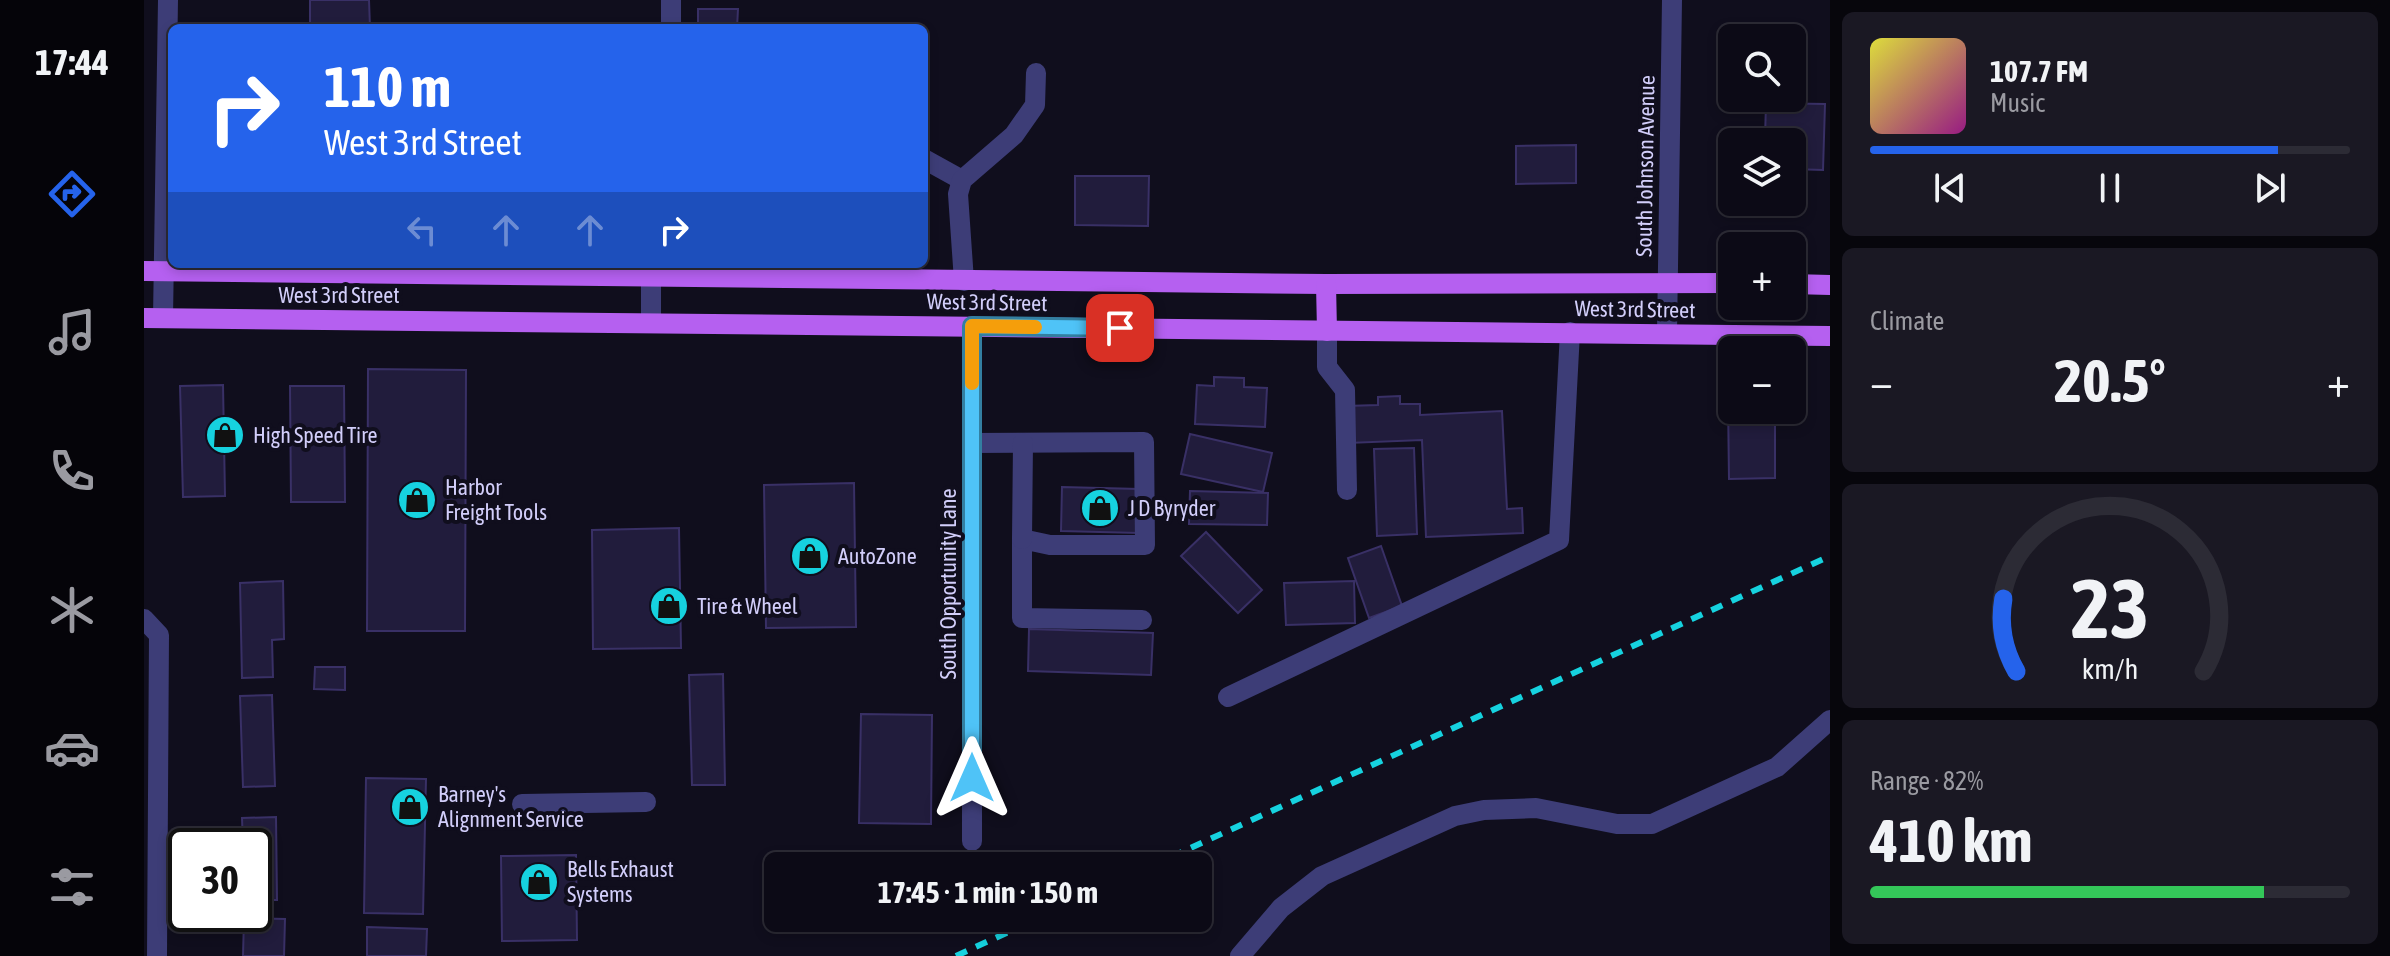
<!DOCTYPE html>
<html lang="en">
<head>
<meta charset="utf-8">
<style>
	:root { --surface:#0c0a16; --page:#1a1823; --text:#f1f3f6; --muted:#9a9aa1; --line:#2c2b35; --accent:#2563eb }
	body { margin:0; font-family:"Asap Condensed",sans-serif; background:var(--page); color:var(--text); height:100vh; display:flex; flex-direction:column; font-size:30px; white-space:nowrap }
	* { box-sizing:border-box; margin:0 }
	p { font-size:26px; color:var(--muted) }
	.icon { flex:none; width:44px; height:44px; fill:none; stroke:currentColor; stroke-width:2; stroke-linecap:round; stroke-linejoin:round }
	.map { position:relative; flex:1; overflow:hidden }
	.details { display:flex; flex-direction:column; gap:12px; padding:12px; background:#07060c; width:560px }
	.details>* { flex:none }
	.top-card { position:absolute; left:24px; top:24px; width:760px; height:244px; border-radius:12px; box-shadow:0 4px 12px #0003,0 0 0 2px var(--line); background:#2563eb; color:#fff; overflow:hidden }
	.buttons { position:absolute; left:1574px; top:24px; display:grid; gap:16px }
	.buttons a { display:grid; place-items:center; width:88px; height:88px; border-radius:12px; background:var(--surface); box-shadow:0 4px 12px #0003,0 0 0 2px var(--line); font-size:40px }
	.speed { position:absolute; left:24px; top:828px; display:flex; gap:16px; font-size:40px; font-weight:700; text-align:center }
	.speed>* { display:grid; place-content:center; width:104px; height:104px; border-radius:50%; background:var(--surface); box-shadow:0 4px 12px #0003,0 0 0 2px var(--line); line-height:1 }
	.speed .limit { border:4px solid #111; border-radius:12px; background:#fff; color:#111 }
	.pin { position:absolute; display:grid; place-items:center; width:68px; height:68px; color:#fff; margin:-34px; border-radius:16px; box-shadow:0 4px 12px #0006 }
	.me { position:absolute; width:88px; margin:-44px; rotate:0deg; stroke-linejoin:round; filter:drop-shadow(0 0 6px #0008) }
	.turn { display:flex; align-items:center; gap:28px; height:168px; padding:0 24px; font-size:36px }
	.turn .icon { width:104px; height:104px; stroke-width:2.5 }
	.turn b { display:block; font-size:56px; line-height:68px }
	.lanes { display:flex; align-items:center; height:76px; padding:0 24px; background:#0003; justify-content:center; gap:40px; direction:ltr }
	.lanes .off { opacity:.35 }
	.big { font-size:60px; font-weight:700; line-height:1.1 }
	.details .widget { flex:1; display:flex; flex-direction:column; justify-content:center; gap:12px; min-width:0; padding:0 28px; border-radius:12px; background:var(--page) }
	.details .dial { align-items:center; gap:0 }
	.dial svg { height:208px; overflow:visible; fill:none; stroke:var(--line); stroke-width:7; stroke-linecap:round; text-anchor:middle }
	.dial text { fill:var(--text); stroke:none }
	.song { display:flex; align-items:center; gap:24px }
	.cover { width:96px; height:96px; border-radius:12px; background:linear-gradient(135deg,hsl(60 70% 55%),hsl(310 70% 35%)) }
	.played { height:8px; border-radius:4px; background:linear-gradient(90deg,var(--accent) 85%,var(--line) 85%) }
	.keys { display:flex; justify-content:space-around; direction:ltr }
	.heat { display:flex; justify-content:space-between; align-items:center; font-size:44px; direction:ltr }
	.charge { height:12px; border-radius:6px; background:linear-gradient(90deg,#34c759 82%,var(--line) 0) }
	.trip { position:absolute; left:620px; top:852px; width:448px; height:80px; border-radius:12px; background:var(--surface); box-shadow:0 4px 12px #0003,0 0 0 2px var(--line); font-weight:700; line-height:80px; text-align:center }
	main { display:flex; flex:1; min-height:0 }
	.tab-bar { display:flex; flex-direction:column; width:144px; justify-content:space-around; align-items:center; background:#050409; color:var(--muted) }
	.tab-bar .icon { width:56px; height:56px }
	.tab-bar .on { color:var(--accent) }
	.tab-bar b { font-size:36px; color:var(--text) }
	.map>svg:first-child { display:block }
	.building { fill:#211c3c; stroke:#393066; stroke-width:2 }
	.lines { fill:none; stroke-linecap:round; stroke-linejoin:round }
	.minor { stroke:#3d3d77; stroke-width:20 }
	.major { stroke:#b560f0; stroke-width:20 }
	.rail { stroke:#16d2df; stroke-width:6; stroke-dasharray:12 10; stroke-linecap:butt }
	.route-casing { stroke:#337fa1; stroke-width:20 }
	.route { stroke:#4fc3f7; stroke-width:14 }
	.slow { stroke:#f59e0b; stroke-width:14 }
	.labels { text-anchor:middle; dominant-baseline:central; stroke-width:8; stroke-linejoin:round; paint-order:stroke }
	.street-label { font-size:22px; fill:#d2cefa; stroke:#100e1d }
	.poi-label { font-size:22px; fill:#d2cefa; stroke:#100e1d; text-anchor:start }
</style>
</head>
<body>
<main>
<nav class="tab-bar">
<b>17:44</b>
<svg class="icon on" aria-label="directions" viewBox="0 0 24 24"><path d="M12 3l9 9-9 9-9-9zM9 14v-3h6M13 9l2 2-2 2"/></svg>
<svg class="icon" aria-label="music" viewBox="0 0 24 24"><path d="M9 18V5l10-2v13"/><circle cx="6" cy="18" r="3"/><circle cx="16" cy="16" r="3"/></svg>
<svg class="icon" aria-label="phone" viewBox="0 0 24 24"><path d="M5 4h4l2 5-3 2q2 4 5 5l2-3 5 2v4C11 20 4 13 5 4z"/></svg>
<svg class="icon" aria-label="climate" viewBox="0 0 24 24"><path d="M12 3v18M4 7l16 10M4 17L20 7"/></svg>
<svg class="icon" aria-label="car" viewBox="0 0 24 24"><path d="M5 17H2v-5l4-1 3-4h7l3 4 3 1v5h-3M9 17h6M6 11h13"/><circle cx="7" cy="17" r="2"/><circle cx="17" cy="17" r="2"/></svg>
<svg class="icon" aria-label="filters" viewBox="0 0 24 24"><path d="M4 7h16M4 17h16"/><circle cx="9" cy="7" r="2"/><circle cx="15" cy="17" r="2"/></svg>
</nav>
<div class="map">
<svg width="1686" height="956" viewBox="0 0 1686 956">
	<rect width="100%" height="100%" fill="#100e1d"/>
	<g class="building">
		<polygon points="166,0 225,0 226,28 166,28"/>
		<polygon points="554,9 594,9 593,28 554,28"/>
		<polygon points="1622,103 1681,104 1679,170 1648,169 1648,142 1621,138"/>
		<polygon points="1432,145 1432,183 1372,184 1372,146"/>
		<polygon points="931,176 1005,176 1004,226 931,225"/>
		<polygon points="224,369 322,370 321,631 223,631"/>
		<polygon points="1070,377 1100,378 1100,387 1123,388 1121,427 1051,424 1053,385 1070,386"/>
		<polygon points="79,385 81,496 39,497 36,386"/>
		<polygon points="146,386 200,386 201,502 147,502"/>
		<polygon points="1256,396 1256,404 1276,404 1276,415 1358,411 1363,509 1378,508 1379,533 1282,537 1278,440 1204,443 1202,406 1234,405 1234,397"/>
		<polygon points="1584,401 1588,401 1588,410 1631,410 1631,478 1585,479"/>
		<polygon points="1046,434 1128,453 1119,492 1037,474"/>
		<polygon points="1270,448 1273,534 1233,536 1230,449"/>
		<polygon points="710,483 712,627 622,628 620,485"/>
		<polygon points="918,487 995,489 995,533 917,531"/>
		<polygon points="1046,491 1124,493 1123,525 1045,524"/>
		<polygon points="535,528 537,648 449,649 448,530"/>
		<polygon points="1062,532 1118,590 1094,613 1037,556"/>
		<polygon points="1237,546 1258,606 1225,618 1204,558"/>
		<polygon points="139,581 140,639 128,640 129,677 98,678 96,583"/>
		<polygon points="1210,581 1211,623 1142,625 1140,583"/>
		<polygon points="885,629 1009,633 1007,675 884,671"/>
		<polygon points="171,667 201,667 201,690 170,689"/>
		<polygon points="579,674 581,785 548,785 545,675"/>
		<polygon points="128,695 131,786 99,787 96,696"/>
		<polygon points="717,714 788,715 787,824 715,823"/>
		<polygon points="222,778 282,779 279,914 220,913"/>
		<polygon points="132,817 133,900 110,900 110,846 99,846 98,818"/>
		<polygon points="432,855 433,940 358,941 357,856"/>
		<polygon points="100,918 141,919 140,956 99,956"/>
		<polygon points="223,927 283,929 282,956 223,956"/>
	</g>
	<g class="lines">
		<g class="minor">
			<polyline points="527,0 527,28"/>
			<polyline points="780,159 818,180"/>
			<polyline points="507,264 507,322"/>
			<polyline points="820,281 814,194 818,180 870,135 891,105 892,73"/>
			<polyline points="19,318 24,0"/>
			<polyline points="1183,331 1183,367 1201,390 1203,490"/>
			<polyline points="1523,333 1528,0"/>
			<polyline points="828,443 1000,442 1001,545 906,545 878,539 878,618 998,620"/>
			<polyline points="878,539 879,443"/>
			<polyline points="0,619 15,635 13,956"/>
			<polyline points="1084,697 1415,540 1426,332"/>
			<polyline points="378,804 502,802"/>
			<polyline points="828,841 828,326"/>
			<polyline points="1096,956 1137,908 1178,876 1311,816 1340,810 1392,808 1473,824 1508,824 1633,767 1686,720"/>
		</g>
		<g class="major">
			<polyline points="0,271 1182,284 1588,283"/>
			<polyline points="1182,284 1183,331"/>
			<polyline points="1648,284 1686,285"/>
			<polyline points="0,318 1686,336"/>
		</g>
		<g class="rail">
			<polyline points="1007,866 1686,556"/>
			<polyline points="812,956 895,918"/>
		</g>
	</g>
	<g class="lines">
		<defs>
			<polyline id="route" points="828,778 828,326 976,328"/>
		</defs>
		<use href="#route" class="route-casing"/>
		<use href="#route" class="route"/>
		<polyline class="slow" points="828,383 828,326 891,327"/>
	</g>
	<defs>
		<symbol id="shop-disc" viewBox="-11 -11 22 22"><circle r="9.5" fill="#16d2df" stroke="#100e1d"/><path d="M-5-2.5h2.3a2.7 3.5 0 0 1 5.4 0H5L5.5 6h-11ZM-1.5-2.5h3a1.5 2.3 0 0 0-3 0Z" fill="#111"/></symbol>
	</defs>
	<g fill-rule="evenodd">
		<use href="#shop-disc" x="59" y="413" width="44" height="44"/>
		<use href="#shop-disc" x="251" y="478" width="44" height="44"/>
		<use href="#shop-disc" x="934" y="486" width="44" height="44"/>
		<use href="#shop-disc" x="644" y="534" width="44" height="44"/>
		<use href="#shop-disc" x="503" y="584" width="44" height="44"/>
		<use href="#shop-disc" x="244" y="785" width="44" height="44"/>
		<use href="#shop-disc" x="373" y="860" width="44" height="44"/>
	</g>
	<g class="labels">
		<g class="street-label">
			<text transform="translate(1501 166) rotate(-89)">South Johnson Avenue</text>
			<text x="195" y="295">West 3rd Street</text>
			<text transform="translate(843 302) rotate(1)">West 3rd Street</text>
			<text transform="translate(1491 309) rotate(1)">West 3rd Street</text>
			<text transform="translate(804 584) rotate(-90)">South Opportunity Lane</text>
		</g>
		<g class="poi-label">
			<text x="109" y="435">High Speed Tire</text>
			<text x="301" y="487">Harbor<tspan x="301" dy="25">Freight Tools</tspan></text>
			<text x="984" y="508">J D Byryder</text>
			<text x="694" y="556">AutoZone</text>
			<text x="553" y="606">Tire &amp; Wheel</text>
			<text x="294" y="794">Barney's<tspan x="294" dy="25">Alignment Service</tspan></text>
			<text x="423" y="869">Bells Exhaust<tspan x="423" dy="25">Systems</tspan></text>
		</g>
	</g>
</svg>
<div class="buttons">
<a><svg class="icon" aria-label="search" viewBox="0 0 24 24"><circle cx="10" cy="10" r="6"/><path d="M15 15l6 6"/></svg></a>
<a><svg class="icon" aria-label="layers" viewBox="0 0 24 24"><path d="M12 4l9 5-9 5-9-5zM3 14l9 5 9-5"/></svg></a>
<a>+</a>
<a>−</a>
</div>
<div class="speed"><div class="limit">30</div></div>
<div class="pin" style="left:976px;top:328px;background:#d93025"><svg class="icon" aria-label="arrive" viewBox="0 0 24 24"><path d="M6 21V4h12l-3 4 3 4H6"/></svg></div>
<svg class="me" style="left:828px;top:778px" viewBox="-20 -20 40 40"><path d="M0-17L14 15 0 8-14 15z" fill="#4fc3f7" stroke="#fff" stroke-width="4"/></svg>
<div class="trip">17:45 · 1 min · 150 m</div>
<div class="top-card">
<div class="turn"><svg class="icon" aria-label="right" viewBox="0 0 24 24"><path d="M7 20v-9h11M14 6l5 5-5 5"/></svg><div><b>110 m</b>West 3rd Street</div></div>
<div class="lanes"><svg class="icon off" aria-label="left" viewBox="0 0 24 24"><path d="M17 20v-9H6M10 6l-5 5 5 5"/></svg><svg class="icon off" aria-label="ahead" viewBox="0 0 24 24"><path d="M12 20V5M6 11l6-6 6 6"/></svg><svg class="icon off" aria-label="ahead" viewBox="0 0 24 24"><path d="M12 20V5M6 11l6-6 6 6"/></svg><svg class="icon" aria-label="right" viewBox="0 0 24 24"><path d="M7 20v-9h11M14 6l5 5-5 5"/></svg></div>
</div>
</div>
<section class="details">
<div class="widget">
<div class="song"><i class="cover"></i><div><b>107.7 FM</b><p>Music</p></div></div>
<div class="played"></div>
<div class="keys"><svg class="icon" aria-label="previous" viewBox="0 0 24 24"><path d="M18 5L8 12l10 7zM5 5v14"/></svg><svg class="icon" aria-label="pause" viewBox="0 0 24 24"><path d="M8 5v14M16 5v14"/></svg><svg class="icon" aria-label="next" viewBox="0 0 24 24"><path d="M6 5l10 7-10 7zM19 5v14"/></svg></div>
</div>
<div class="widget"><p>Climate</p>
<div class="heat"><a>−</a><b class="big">20.5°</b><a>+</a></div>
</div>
<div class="widget dial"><svg viewBox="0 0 100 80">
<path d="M14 69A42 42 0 1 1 86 69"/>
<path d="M14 69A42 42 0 0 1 9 41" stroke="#2563eb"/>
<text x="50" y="56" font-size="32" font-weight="700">23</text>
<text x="50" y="72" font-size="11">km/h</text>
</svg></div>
<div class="widget"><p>Range · 82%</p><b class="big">410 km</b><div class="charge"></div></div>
</section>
</main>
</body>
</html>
